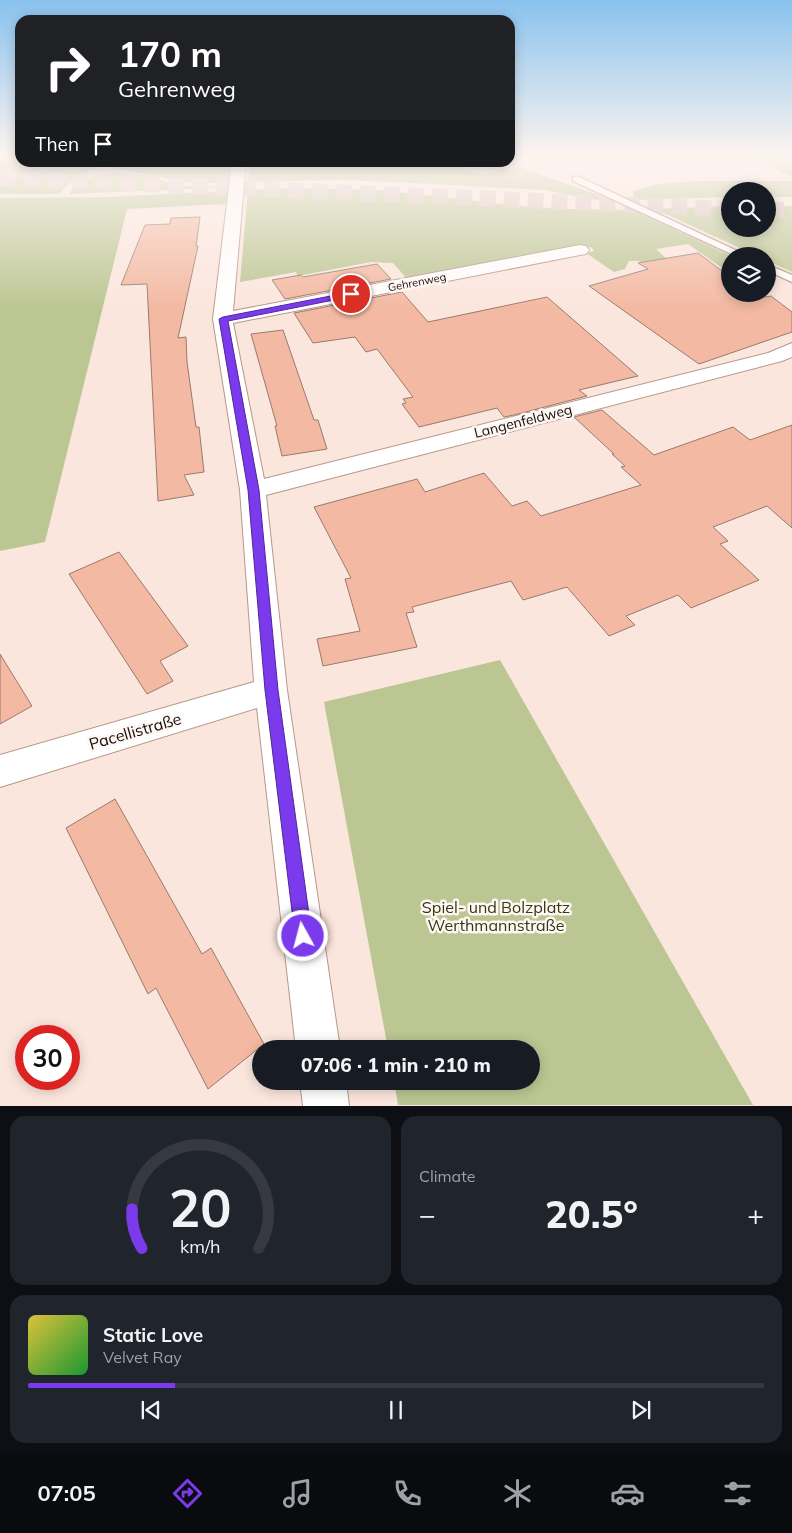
<!DOCTYPE html>
<html lang="en">
<head>
<meta charset="utf-8">
<style>
	:root { --surface:#171b24; --page:#20242c; --text:#f1f3f6; --muted:#9ea1a6; --line:#363941; --accent:#7c3aed }
	body { margin:0; font-family:Mulish,sans-serif; background:var(--page); color:var(--text); height:100vh; display:flex; flex-direction:column; font-size:19px; white-space:nowrap }
	* { box-sizing:border-box; margin:0 }
	p { font-size:16px; color:var(--muted) }
	.icon { flex:none; width:28px; height:28px; fill:none; stroke:currentColor; stroke-width:2; stroke-linecap:round; stroke-linejoin:round }
	.map { position:relative; height:1106px; overflow:hidden }
	.panel { display:flex; flex-direction:column; gap:10px; padding:10px; background:#0d0f14; flex:1 }
	.panel>* { flex:none }
	.guide { position:absolute; left:15px; top:15px; width:500px; height:152px; border-radius:15px; box-shadow:0 2px 12px #0003; background:#202124; color:#fff; overflow:hidden }
	.buttons { position:absolute; left:721px; top:182px; display:grid; gap:10px }
	.buttons a { display:grid; place-items:center; width:55px; height:55px; border-radius:50%; background:var(--surface); box-shadow:0 2px 12px #0003; font-size:25px }
	.speed { position:absolute; left:15px; top:1025px; display:flex; gap:10px; font-size:25px; font-weight:700; text-align:center }
	.speed>* { display:grid; place-content:center; width:65px; height:65px; border-radius:50%; background:var(--surface); box-shadow:0 2px 12px #0003; line-height:1 }
	.speed .limit { border:8px solid #d22; background:#fff; color:#111 }
	.pin { position:absolute; display:grid; place-items:center; width:42px; height:42px; color:#fff; margin:-21px; border:2px solid #fff; border-radius:50%; box-shadow:0 1px 5px #0007 }
	.me { position:absolute; width:55px; margin:-28px; rotate:353deg; stroke-linejoin:round; filter:drop-shadow(0 0 4px #0008) }
	.turn { display:flex; align-items:center; gap:18px; height:105px; padding:0 20px; font-size:22px }
	.turn .icon { width:65px; height:65px; stroke-width:2.5 }
	.turn b { display:block; font-size:35px; line-height:42px }
	.then { display:flex; align-items:center; height:48px; padding:0 20px; background:#0003; gap:10px; font-size:19px }
	.big { font-size:38px; font-weight:800; line-height:1.1 }
	.panel .card { flex:1; display:flex; flex-direction:column; justify-content:center; gap:8px; min-width:0; padding:0 18px; border-radius:15px; background:var(--page) }
	.panel .dial { align-items:center; gap:0 }
	.dial svg { height:130px; overflow:visible; fill:none; stroke:var(--line); stroke-width:7; stroke-linecap:round; text-anchor:middle }
	.dial text { fill:var(--text); stroke:none }
	.song { display:flex; align-items:center; gap:15px }
	.cover { width:60px; height:60px; border-radius:8px; background:linear-gradient(135deg,hsl(50 70% 55%),hsl(130 70% 35%)) }
	.played { height:5px; border-radius:2px; background:linear-gradient(90deg,var(--accent) 20%,var(--line) 20%) }
	.keys { display:flex; justify-content:space-around; direction:ltr }
	.heat { display:flex; justify-content:space-between; align-items:center; font-size:28px; direction:ltr }
	.panel .tiles { flex:1; display:grid; gap:10px; grid-template-columns:1fr 1fr }
	.card:last-child { grid-column:span 2 }
	.trip { position:absolute; left:252px; top:1040px; width:288px; height:50px; border-radius:25px; background:var(--surface); box-shadow:0 2px 12px #0003; font-weight:800; line-height:50px; text-align:center }
	.menu { display:flex; height:80px; justify-content:space-around; align-items:center; background:#090b0e; color:var(--muted) }
	.menu .icon { width:35px; height:35px }
	.menu .active { color:var(--accent) }
	.menu b { font-size:22px; color:var(--text) }
	.map>svg:first-child { display:block }
	.green { fill:#bbc692 }
	.building { fill:#f3b9a2; stroke:#997a6d }
	.lines { fill:none; stroke-linecap:round; stroke-linejoin:round }
	.highway-tunnel { stroke:#d9c5bd; stroke-width:16; stroke-dasharray:16 8; stroke-linecap:butt }
	.lane-casing { stroke:#b79789; stroke-width:3 }
	.street-casing { stroke:#b79789; stroke-width:2 }
	.lane { fill:#fff; fill-rule:evenodd }
	.street { fill:#fff; fill-rule:evenodd }
	.route { fill:#7c3aed; stroke:#51269a }
	.labels { text-anchor:middle; dominant-baseline:central; stroke-width:5; stroke-linejoin:round; paint-order:stroke }
	.far-street-label { font-size:11px; fill:#170c08; stroke:#fef7f4 }
	.street-label { font-size:14px; fill:#170c08; stroke:#fef7f4 }
	.near-street-label { font-size:16px; fill:#170c08; stroke:#fef7f4 }
	.near-park-label { font-size:16px; fill:#32380f; stroke:#fef7f4 }
</style>
</head>
<body>
<div class="map">
<svg width="792" height="1106" viewBox="0 0 792 1106">
	<rect width="100%" height="100%" fill="#fbe6dd"/>
	<g class="green">
		<polygon points="746,155 792,155 792,177"/>
		<path d="M20 159V162L70 163 93 166C83 178 68 181 60 194H0V160Z"/>
		<polygon points="91,163 231,163 228,183 190,183"/>
		<polygon points="250,163 460,162 467,171 488,174 504,168 511,170 519,167 615,201 589,199 545,190 433,184 340,180 248,182"/>
		<path d="M120 173 142 175 182 186 230 187 69 194C79 176 101 174 120 173Z"/>
		<polygon points="699,181 792,181 792,197 768,197 768,191 730,191 730,197 637,200 633,195 633,191 659,184"/>
		<polygon points="292,188 380,190 519,206 566,209 632,210 731,256 730,267 722,268 688,244 656,249 670,262 643,263 639,261 629,261 625,269 614,272 586,253 594,251 591,247 409,281 393,263 371,262 298,276 296,272 240,282 248,190"/>
		<polygon points="228,191 226,204 127,209 45,542 0,551 0,198 108,197"/>
		<polygon points="730,206 730,229 768,229 768,206 792,206 792,272 768,261 768,256 757,256 655,209"/>
		<polygon points="500,660 753,1105 398,1105 394,1081 531,1081 531,1049 388,1049 324,702"/>
	</g>
	<g class="building">
		<polygon points="200,217 196,246 198,246 178,338 186,337 187,362 196,427 199,427 204,472 184,475 194,495 158,501 147,284 121,285 145,225 170,224 171,218"/>
		<polygon points="698,253 730,277 730,294 753,294 759,298 771,296 792,312 792,332 699,364 589,286 648,269 638,263"/>
		<polygon points="377,264 391,279 285,299 272,280 301,275 303,277"/>
		<polygon points="402,292 428,322 547,297 638,376 579,390 587,396 514,415 504,417 497,408 419,427 402,404 406,403 403,399 413,397 377,349 366,352 355,337 313,343 294,313"/>
		<polygon points="283,330 314,420 318,420 327,449 282,456 275,426 277,426 251,334"/>
		<polygon points="602,410 654,455 733,427 750,440 792,425 792,528 767,506 713,527 728,541 720,544 759,580 691,608 678,595 626,616 635,625 609,636 567,587 523,600 511,581 412,607 414,612 406,613 417,647 323,666 317,639 360,631 345,579 351,578 314,507 417,479 425,492 484,473 512,506 527,501 541,516 641,485 621,467 625,466 612,454 614,454 574,417"/>
		<polygon points="119,552 188,646 160,661 173,681 147,694 69,574"/>
		<polygon points="0,654 32,706 0,724"/>
		<polygon points="115,799 202,954 211,948 264,1044 208,1089 156,988 148,994 66,828"/>
	</g>
	<g class="lines">
		<g class="highway-tunnel">
			<polyline points="0,178 730,209"/>
			<polyline points="768,210 792,210"/>
		</g>
		<defs>
			<g id="lane">
				<polygon points="573,177 579,177 748,256 736,256 573,181"/>
				<polygon points="768,265 792,275 792,282 768,271"/>
			</g>
			<g id="street">
				<polygon points="232,162 246,162 233,311 580,245 586,246 589,250 586,254 580,255 233,323 264,479 768,353 792,343 792,357 782,361 266,495 287,690 340,1049 296,1049 257,708 0,787 0,755 254,682 240,490 213,319"/>
				<polygon points="300,1081 346,1081 349,1106 303,1106"/>
			</g>
		</defs>
		<use href="#lane" class="lane-casing"/>
		<use href="#street" class="street-casing"/>
		<use href="#lane" class="lane"/>
		<use href="#street" class="street"/>
	</g>
	<linearGradient id="sky" x2="0" y2="1"><stop stop-color="#89c2ee"/><stop offset="0.5" stop-color="#fdf4f0"/><stop offset="1" stop-color="#fdf4f0" stop-opacity="0"/></linearGradient>
	<rect width="792" height="310" fill="url(#sky)"/>
	<polygon class="route" points="351,292 354,293 354,296 228,321 259,490 278,690 312,936 309,942 303,944 297,942 295,936 265,690 248,490 219,319 223,317"/>
	<g class="labels">
		<g class="far-street-label">
			<text transform="translate(417 282) rotate(-11)">Gehrenweg</text>
		</g>
		<g class="street-label">
			<text transform="translate(523 421) rotate(-14)">Langenfeldweg</text>
		</g>
		<g class="near-street-label">
			<text transform="translate(135 731) rotate(-16)">Pacellistraße</text>
		</g>
		<g class="near-park-label">
			<text x="496" y="907">Spiel- und Bolzplatz<tspan x="496" dy="18">Werthmannstraße</tspan></text>
		</g>
	</g>
</svg>
<div class="buttons">
<a><svg class="icon" aria-label="search" viewBox="0 0 24 24"><circle cx="10" cy="10" r="6"/><path d="M15 15l6 6"/></svg></a>
<a><svg class="icon" aria-label="layers" viewBox="0 0 24 24"><path d="M12 4l9 5-9 5-9-5zM3 14l9 5 9-5"/></svg></a>
</div>
<div class="speed"><div class="limit">30</div></div>
<div class="pin" style="left:351px;top:294px;background:#d93025"><svg class="icon" aria-label="arrive" viewBox="0 0 24 24"><path d="M6 21V4h12l-3 4 3 4H6"/></svg></div>
<svg class="me" style="left:303px;top:936px" viewBox="-20 -20 40 40"><circle r="17" fill="#7c3aed" stroke="#fff" stroke-width="3"/><path d="M0-11L8 9 0 5-8 9z" fill="#fff"/></svg>
<div class="trip">07:06 · 1 min · 210 m</div>
<div class="guide">
<div class="turn"><svg class="icon" aria-label="right" viewBox="0 0 24 24"><path d="M7 20v-9h11M14 6l5 5-5 5"/></svg><div><b>170 m</b>Gehrenweg</div></div>
<div class="then">Then<svg class="icon" aria-label="arrive" viewBox="0 0 24 24"><path d="M6 21V4h12l-3 4 3 4H6"/></svg></div>
</div>
</div>
<section class="panel">
<div class="tiles">
<div class="card dial"><svg viewBox="0 0 100 80">
<path d="M14 69A42 42 0 1 1 86 69"/>
<path d="M14 69A42 42 0 0 1 8 45" stroke="#7c3aed"/>
<text x="50" y="56" font-size="32" font-weight="700">20</text>
<text x="50" y="72" font-size="11">km/h</text>
</svg></div>
<div class="card"><p>Climate</p>
<div class="heat"><a>−</a><b class="big">20.5°</b><a>+</a></div>
</div>
<div class="card">
<div class="song"><i class="cover"></i><div><b>Static Love</b><p>Velvet Ray</p></div></div>
<div class="played"></div>
<div class="keys"><svg class="icon" aria-label="previous" viewBox="0 0 24 24"><path d="M18 5L8 12l10 7zM5 5v14"/></svg><svg class="icon" aria-label="pause" viewBox="0 0 24 24"><path d="M8 5v14M16 5v14"/></svg><svg class="icon" aria-label="next" viewBox="0 0 24 24"><path d="M6 5l10 7-10 7zM19 5v14"/></svg></div>
</div>
</div>
</section>
<nav class="menu">
<b>07:05</b>
<svg class="icon active" aria-label="directions" viewBox="0 0 24 24"><path d="M12 3l9 9-9 9-9-9zM9 14v-3h6M13 9l2 2-2 2"/></svg>
<svg class="icon" aria-label="music" viewBox="0 0 24 24"><path d="M9 18V5l10-2v13"/><circle cx="6" cy="18" r="3"/><circle cx="16" cy="16" r="3"/></svg>
<svg class="icon" aria-label="phone" viewBox="0 0 24 24"><path d="M5 4h4l2 5-3 2q2 4 5 5l2-3 5 2v4C11 20 4 13 5 4z"/></svg>
<svg class="icon" aria-label="climate" viewBox="0 0 24 24"><path d="M12 3v18M4 7l16 10M4 17L20 7"/></svg>
<svg class="icon" aria-label="car" viewBox="0 0 24 24"><path d="M5 17H2v-5l4-1 3-4h7l3 4 3 1v5h-3M9 17h6M6 11h13"/><circle cx="7" cy="17" r="2"/><circle cx="17" cy="17" r="2"/></svg>
<svg class="icon" aria-label="filters" viewBox="0 0 24 24"><path d="M4 7h16M4 17h16"/><circle cx="9" cy="7" r="2"/><circle cx="15" cy="17" r="2"/></svg>
</nav>
</body>
</html>
